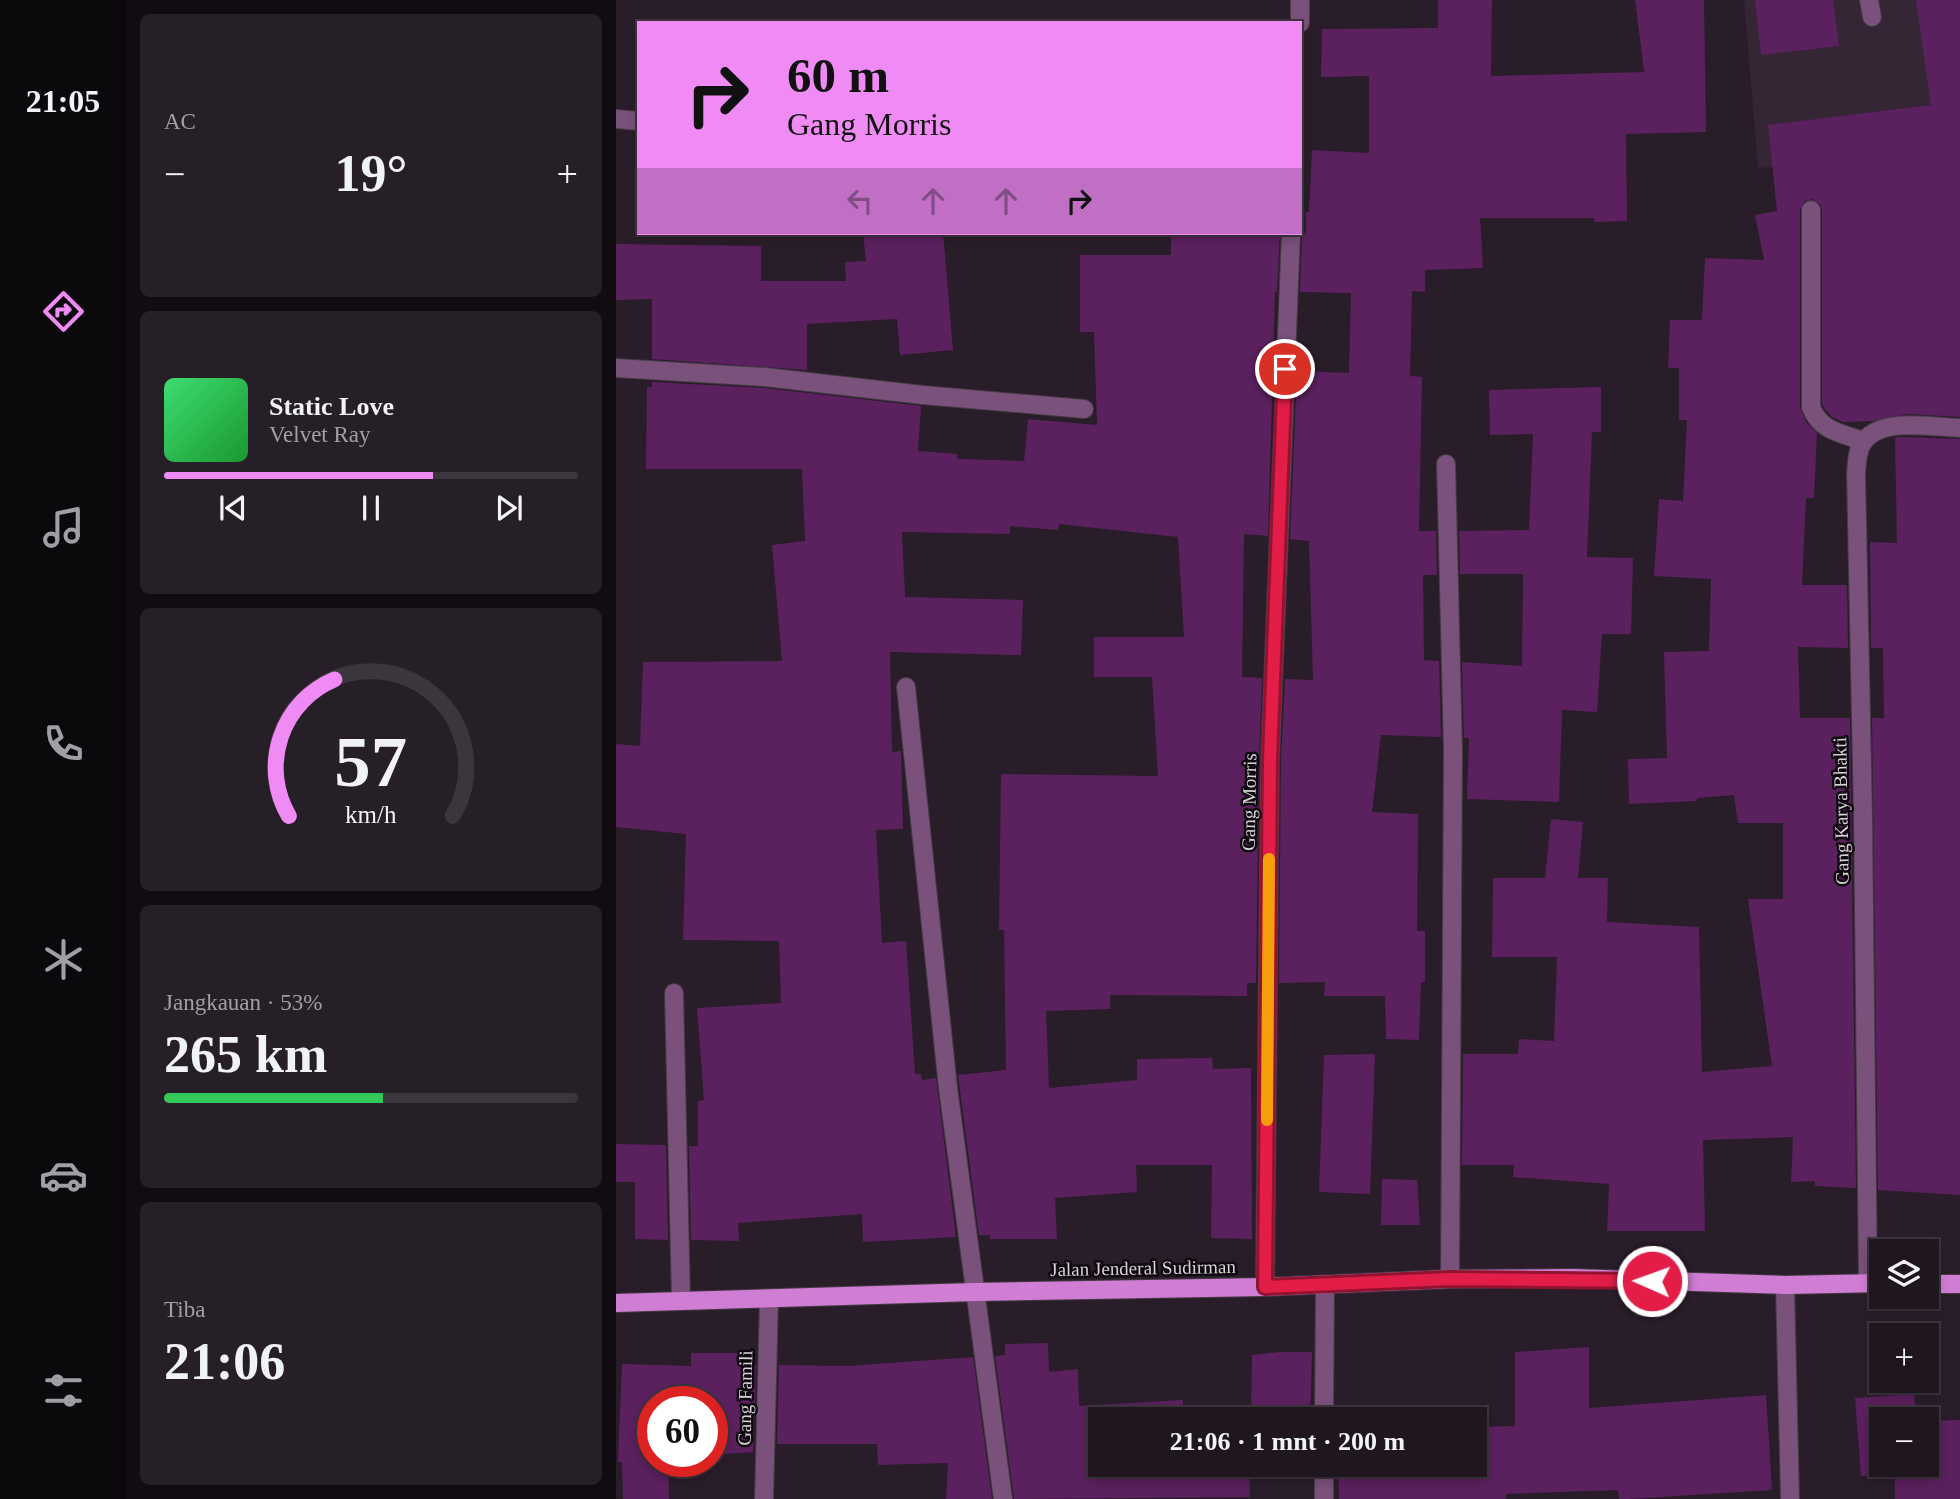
<!DOCTYPE html>
<html lang="id">
<head>
<meta charset="utf-8">
<style>
	:root { --surface:#1f161f; --page:#271f28; --text:#f1f3f6; --muted:#a19fa4; --line:#3c353d; --accent:#f08bf5 }
	body { margin:0; font-family:Georgia,serif; background:var(--page); color:var(--text); height:100vh; display:flex; flex-direction:column; font-size:26px; white-space:nowrap }
	* { box-sizing:border-box; margin:0 }
	p { font-size:23px; color:var(--muted) }
	.icon { flex:none; width:38px; height:38px; fill:none; stroke:currentColor; stroke-width:2; stroke-linecap:round; stroke-linejoin:round }
	.map { position:relative; flex:1; overflow:hidden }
	.side { display:flex; flex-direction:column; gap:14px; padding:14px; background:#110c11; width:490px }
	.side>* { flex:none }
	.hud { position:absolute; left:21px; top:21px; width:665px; height:214px; border-radius:0px; box-shadow:0 4px 10px #0003,0 0 0 2px var(--line); background:#f08bf5; color:#111; overflow:hidden }
	.buttons { position:absolute; left:1253px; top:1239px; display:grid; gap:14px }
	.buttons a { display:grid; place-items:center; width:70px; height:70px; border-radius:0px; background:var(--surface); box-shadow:0 4px 10px #0003,0 0 0 2px var(--line); font-size:35px }
	.speed { position:absolute; left:21px; top:1386px; display:flex; gap:14px; font-size:35px; font-weight:700; text-align:center }
	.speed>* { display:grid; place-content:center; width:91px; height:91px; border-radius:50%; background:var(--surface); box-shadow:0 4px 10px #0003,0 0 0 2px var(--line); line-height:1 }
	.speed .limit { border:10px solid #d22; background:#fff; color:#111 }
	.pin { position:absolute; display:grid; place-items:center; width:60px; height:60px; color:#fff; margin:-30px; border:4px solid #fff; border-radius:50%; box-shadow:0 2px 7px #0007 }
	.me { position:absolute; width:77px; margin:-38px; rotate:272deg; stroke-linejoin:round; filter:drop-shadow(0 0 5px #0008) }
	.turn { display:flex; align-items:center; gap:24px; height:147px; padding:0 35px; font-size:32px }
	.turn .icon { width:91px; height:91px; stroke-width:2.5 }
	.turn b { display:block; font-size:49px; line-height:60px }
	.lanes { display:flex; align-items:center; height:66px; padding:0 35px; background:#0003; justify-content:center; gap:35px; direction:ltr }
	.lanes .off { opacity:.35 }
	.big { font-size:52px; font-weight:800; line-height:1.1 }
	.side .tile { flex:1; display:flex; flex-direction:column; justify-content:center; gap:10px; min-width:0; padding:0 24px; border-radius:10px; background:var(--page) }
	.side .dial { align-items:center; gap:0 }
	.dial svg { height:182px; overflow:visible; fill:none; stroke:var(--line); stroke-width:7; stroke-linecap:round; text-anchor:middle }
	.dial text { fill:var(--text); stroke:none }
	.song { display:flex; align-items:center; gap:21px }
	.cover { width:84px; height:84px; border-radius:10px; background:linear-gradient(135deg,hsl(140 70% 55%),hsl(130 70% 35%)) }
	.played { height:7px; border-radius:4px; background:linear-gradient(90deg,var(--accent) 65%,var(--line) 65%) }
	.keys { display:flex; justify-content:space-around; direction:ltr }
	.heat { display:flex; justify-content:space-between; align-items:center; font-size:38px; direction:ltr }
	.charge { height:10px; border-radius:5px; background:linear-gradient(90deg,#34c759 53%,var(--line) 0) }
	.trip { position:absolute; left:472px; top:1407px; width:399px; height:70px; border-radius:0px; background:var(--surface); box-shadow:0 4px 10px #0003,0 0 0 2px var(--line); font-weight:800; line-height:70px; text-align:center }
	main { display:flex; flex:1; min-height:0 }
	.tabs { display:flex; flex-direction:column; width:126px; justify-content:space-around; align-items:center; background:#0c090c; color:var(--muted) }
	.tabs .icon { width:49px; height:49px }
	.tabs .current { color:var(--accent) }
	.tabs b { font-size:32px; color:var(--text) }
	.map>svg:first-child { display:block }
	.built { fill:#352635 }
	.building { fill:#5b205e }
	.lines { fill:none; stroke-linecap:round; stroke-linejoin:round }
	.minor-casing { stroke:#453a45; stroke-width:20 }
	.major-casing { stroke:#453a45; stroke-width:20 }
	.minor { stroke:#79517a; stroke-width:18 }
	.major { stroke:#d07dd4; stroke-width:18 }
	.route-casing { stroke:#92132f; stroke-width:18 }
	.route { stroke:#e11d48; stroke-width:12 }
	.slow { stroke:#f59e0b; stroke-width:12 }
	.labels { text-anchor:middle; dominant-baseline:central; stroke-width:5; stroke-linejoin:round; paint-order:stroke }
	.street-label { font-size:19px; fill:#d8d1d8; stroke:#0e090e }
</style>
</head>
<body>
<main>
<nav class="tabs">
<b>21:05</b>
<svg class="icon current" aria-label="directions" viewBox="0 0 24 24"><path d="M12 3l9 9-9 9-9-9zM9 14v-3h6M13 9l2 2-2 2"/></svg>
<svg class="icon" aria-label="music" viewBox="0 0 24 24"><path d="M9 18V5l10-2v13"/><circle cx="6" cy="18" r="3"/><circle cx="16" cy="16" r="3"/></svg>
<svg class="icon" aria-label="phone" viewBox="0 0 24 24"><path d="M5 4h4l2 5-3 2q2 4 5 5l2-3 5 2v4C11 20 4 13 5 4z"/></svg>
<svg class="icon" aria-label="climate" viewBox="0 0 24 24"><path d="M12 3v18M4 7l16 10M4 17L20 7"/></svg>
<svg class="icon" aria-label="car" viewBox="0 0 24 24"><path d="M5 17H2v-5l4-1 3-4h7l3 4 3 1v5h-3M9 17h6M6 11h13"/><circle cx="7" cy="17" r="2"/><circle cx="17" cy="17" r="2"/></svg>
<svg class="icon" aria-label="filters" viewBox="0 0 24 24"><path d="M4 7h16M4 17h16"/><circle cx="9" cy="7" r="2"/><circle cx="15" cy="17" r="2"/></svg>
</nav>
<section class="side">
<div class="tile"><p>AC</p>
<div class="heat"><a>−</a><b class="big">19°</b><a>+</a></div>
</div>
<div class="tile">
<div class="song"><i class="cover"></i><div><b>Static Love</b><p>Velvet Ray</p></div></div>
<div class="played"></div>
<div class="keys"><svg class="icon" aria-label="previous" viewBox="0 0 24 24"><path d="M18 5L8 12l10 7zM5 5v14"/></svg><svg class="icon" aria-label="pause" viewBox="0 0 24 24"><path d="M8 5v14M16 5v14"/></svg><svg class="icon" aria-label="next" viewBox="0 0 24 24"><path d="M6 5l10 7-10 7zM19 5v14"/></svg></div>
</div>
<div class="tile dial"><svg viewBox="0 0 100 80">
<path d="M14 69A42 42 0 1 1 86 69"/>
<path d="M14 69A42 42 0 0 1 34 9" stroke="#f08bf5"/>
<text x="50" y="56" font-size="32" font-weight="700">57</text>
<text x="50" y="72" font-size="11">km/h</text>
</svg></div>
<div class="tile"><p>Jangkauan · 53%</p><b class="big">265 km</b><div class="charge"></div></div>
<div class="tile"><p>Tiba</p><b class="big">21:06</b></div>
</section>
<div class="map">
<svg width="1344" height="1499" viewBox="0 0 1344 1499">
	<rect width="100%" height="100%" fill="#291d29"/>
	<polygon class="built" points="1128,0 1344,0 1344,153 1142,168"/>
	<g class="building">
		<polygon points="822,0 876,0 875,76 1028,72 1019,0 1088,0 1090,132 1010,134 1011,221 978,222 978,218 864,218 867,268 809,270 809,292 796,291 794,376 806,377 803,531 820,531 821,575 807,575 808,660 823,661 825,737 765,735 756,812 802,814 801,931 809,931 809,982 805,982 803,1040 770,1039 769,996 708,996 709,982 663,983 665,759 669,679 697,680 693,541 674,539 681,371 733,373 735,293 684,292 686,233 690,233 690,212 693,212 696,150 753,153 753,76 705,77 706,29 822,28"/>
		<polygon points="1139,0 1217,0 1223,46 1145,55"/>
		<polygon points="1300,0 1344,0 1344,417 1292,414 1257,421 1227,422 1216,417 1209,409 1206,404 1206,210 1204,204 1196,199 1189,201 1184,210 1184,407 1190,422 1201,433 1198,498 1190,498 1186,585 1231,585 1232,648 1182,647 1184,718 1234,718 1240,1188 1199,1186 1199,1181 1175,1182 1177,1137 1087,1140 1089,1231 991,1231 993,1184 897,1177 898,1165 846,1165 847,1054 902,1054 903,1039 938,1041 941,957 876,957 877,878 929,878 935,819 967,822 962,878 992,878 991,922 1083,927 1086,1072 1156,1066 1132,899 1167,899 1167,823 1122,823 1118,795 1081,798 1081,801 1013,804 1012,759 1051,758 1048,652 1093,651 1095,579 1038,576 1043,499 1067,501 1071,420 1063,420 1063,368 1052,368 1054,320 1086,320 1089,258 1148,260 1139,215 1161,211 1152,125 1315,105"/>
		<polygon points="247,233 327,233 337,350 284,355 281,319 191,324 191,370 36,359 36,299 0,300 0,244 145,246 145,281 230,281 229,262 250,261"/>
		<polygon points="555,233 664,233 661,292 659,292 652,536 628,534 626,677 646,678 643,759 640,983 631,983 631,996 494,995 494,1009 430,1011 433,1088 521,1080 521,1059 596,1058 597,1069 635,1068 636,1239 595,1238 596,1165 520,1165 521,1192 439,1198 441,1239 374,1239 374,1235 363,1235 342,1075 390,1070 388,930 383,930 385,774 542,776 536,677 478,677 478,637 568,637 562,537 443,524 442,530 394,526 394,534 286,532 289,597 407,600 405,655 274,652 276,752 285,751 287,829 260,830 266,943 290,941 299,1074 305,1074 306,1080 320,1078 340,1237 247,1242 246,1214 122,1223 123,1241 75,1240 73,1146 82,1146 82,1101 88,1100 81,1008 165,1003 163,941 67,940 70,834 0,827 0,744 24,746 27,662 166,661 156,545 189,541 186,469 30,469 31,387 36,387 36,382 148,388 305,406 302,451 341,454 341,459 408,461 412,419 481,425 478,332 464,332 464,255 555,255"/>
		<polygon points="985,387 985,432 976,432 971,557 1017,558 1015,634 986,634 981,712 946,710 943,802 851,799 853,738 848,738 846,662 906,666 907,574 844,574 843,531 913,530 917,434 874,435 873,390"/>
		<polygon points="1281,437 1344,439 1344,1195 1262,1190 1256,718 1268,718 1267,648 1255,648 1254,542 1281,543 1279,438"/>
		<polygon points="759,1054 754,1194 703,1192 708,1055"/>
		<polygon points="0,1144 50,1145 52,1240 19,1239 19,1182 0,1182"/>
		<polygon points="766,1179 801,1180 804,1225 765,1225"/>
		<polygon points="432,1343 433,1372 462,1369 463,1406 567,1400 567,1414 630,1411 631,1419 485,1419 485,1465 633,1465 634,1497 398,1499 379,1356 389,1355 389,1344"/>
		<polygon points="973,1347 973,1408 1150,1395 1156,1490 1013,1499 1003,1499 1002,1490 890,1494 890,1499 723,1499 722,1465 859,1465 859,1427 899,1426 899,1352"/>
		<polygon points="664,1352 696,1352 694,1419 635,1419 636,1355"/>
		<polygon points="75,1353 137,1353 137,1365 140,1365 137,1452 96,1455 96,1402 37,1402 37,1461 52,1461 53,1499 7,1499 6,1462 2,1462 6,1364 75,1366"/>
		<polygon points="357,1357 376,1499 330,1499 332,1463 262,1465 261,1444 161,1444 163,1365 232,1366"/>
		<polygon points="1298,1394 1301,1419 1265,1419 1265,1465 1311,1465 1311,1421 1344,1420 1344,1499 1279,1499 1279,1475 1245,1476 1239,1398"/>
	</g>
	<g class="lines">
		<defs>
			<g id="minor">
				<polyline points="1253,0 1256,17"/>
				<polyline points="684,23 684,0"/>
				<polyline points="0,119 23,121"/>
				<path d="M1195 210V407C1204 431 1225 433 1247 441"/>
				<polyline points="0,368 149,377 307,395 468,409"/>
				<polyline points="830,464 837,750 834,1279"/>
				<polyline points="290,687 332,1088 387,1499"/>
				<polyline points="58,993 65,1300"/>
				<path d="M1252 1283 1247 816 1240 473C1241 462 1241 449 1248 441 1266 417 1318 427 1344 428"/>
				<polyline points="1169,1285 1174,1499"/>
				<polyline points="649,1287 654,759 675,233"/>
				<polyline points="708,1419 709,1285"/>
				<polyline points="148,1499 153,1299"/>
				<polyline points="708,1499 708,1465"/>
			</g>
			<g id="major">
				<polyline points="1311,1284 1344,1284"/>
				<polyline points="0,1303 359,1292 649,1287 834,1279 956,1278 1169,1285 1265,1283"/>
			</g>
		</defs>
		<use href="#minor" class="minor-casing"/>
		<use href="#major" class="major-casing"/>
		<use href="#minor" class="minor"/>
		<use href="#major" class="major"/>
	</g>
	<g class="lines">
		<defs>
			<polyline id="route" points="669,369 654,759 649,1287 834,1279 1036,1281"/>
		</defs>
		<use href="#route" class="route-casing"/>
		<use href="#route" class="route"/>
		<polyline class="slow" points="651,1120 653,859"/>
	</g>
	<g class="labels">
		<g class="street-label">
			<text transform="translate(633 802) rotate(-89)">Gang Morris</text>
			<text transform="translate(1225 811) rotate(-91)">Gang Karya Bhakti</text>
			<text transform="translate(527 1268) rotate(-1)">Jalan Jenderal Sudirman</text>
			<text transform="translate(129 1398) rotate(-89)">Gang Famili</text>
		</g>
	</g>
</svg>
<div class="buttons">
<a><svg class="icon" aria-label="layers" viewBox="0 0 24 24"><path d="M12 4l9 5-9 5-9-5zM3 14l9 5 9-5"/></svg></a>
<a>+</a>
<a>−</a>
</div>
<div class="speed"><div class="limit">60</div></div>
<div class="pin" style="left:669px;top:369px;background:#d93025"><svg class="icon" aria-label="arrive" viewBox="0 0 24 24"><path d="M6 21V4h12l-3 4 3 4H6"/></svg></div>
<svg class="me" style="left:1036px;top:1281px" viewBox="-20 -20 40 40"><circle r="17" fill="#e11d48" stroke="#fff" stroke-width="3"/><path d="M0-11L8 9 0 5-8 9z" fill="#fff"/></svg>
<div class="trip">21:06 · 1 mnt · 200 m</div>
<div class="hud">
<div class="turn"><svg class="icon" aria-label="right" viewBox="0 0 24 24"><path d="M7 20v-9h11M14 6l5 5-5 5"/></svg><div><b>60 m</b>Gang Morris</div></div>
<div class="lanes"><svg class="icon off" aria-label="left" viewBox="0 0 24 24"><path d="M17 20v-9H6M10 6l-5 5 5 5"/></svg><svg class="icon off" aria-label="ahead" viewBox="0 0 24 24"><path d="M12 20V5M6 11l6-6 6 6"/></svg><svg class="icon off" aria-label="ahead" viewBox="0 0 24 24"><path d="M12 20V5M6 11l6-6 6 6"/></svg><svg class="icon" aria-label="right" viewBox="0 0 24 24"><path d="M7 20v-9h11M14 6l5 5-5 5"/></svg></div>
</div>
</div>
</main>
</body>
</html>
